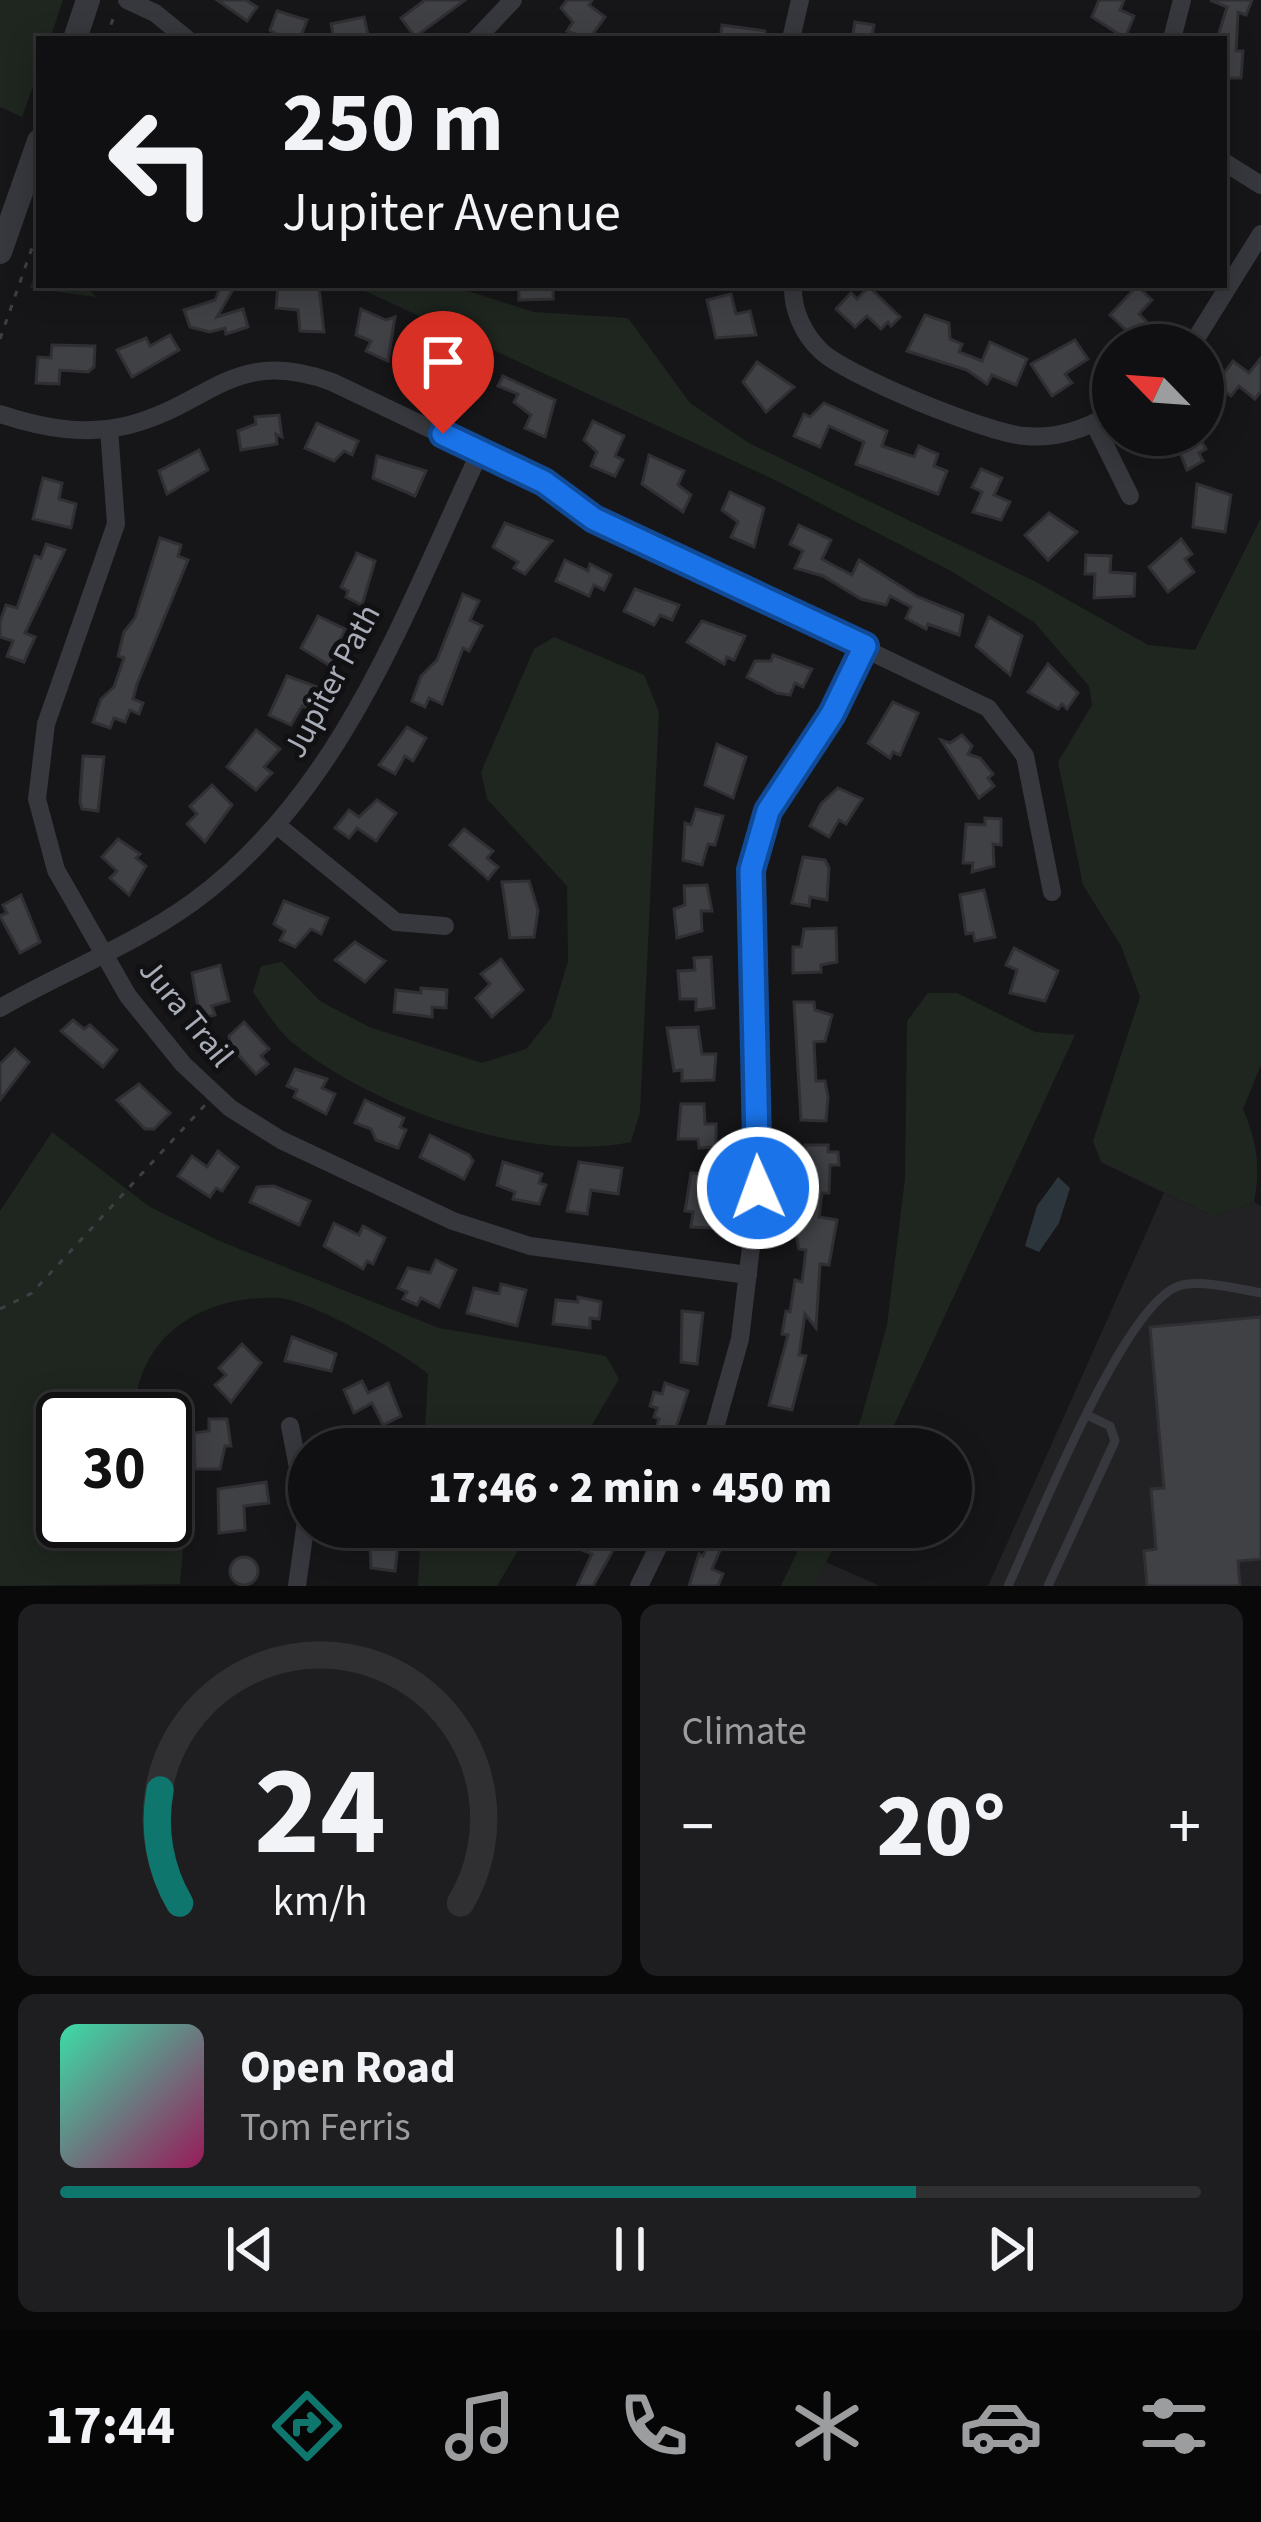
<!DOCTYPE html>
<html lang="en">
<head>
<meta charset="utf-8">
<style>
	:root { --surface:#101012; --page:#1e1e20; --text:#f1f3f6; --muted:#9c9d9f; --line:#303032; --accent:#0f766e }
	body { margin:0; font-family:"Source Sans 3",sans-serif; background:var(--page); color:var(--text); height:100vh; display:flex; flex-direction:column; font-size:45px; white-space:nowrap }
	* { box-sizing:border-box; margin:0 }
	p { font-size:39px; color:var(--muted) }
	.icon { flex:none; width:66px; height:66px; fill:none; stroke:currentColor; stroke-width:2; stroke-linecap:round; stroke-linejoin:round }
	.map { position:relative; height:1586px; overflow:hidden }
	.details { display:flex; flex-direction:column; gap:18px; padding:18px; background:#09090a; flex:1 }
	.details>* { flex:none }
	.guide { position:absolute; left:36px; top:36px; width:1191px; height:252px; border-radius:0px; box-shadow:0 6px 30px #0003,0 0 0 3px var(--line); background:#101012; color:var(--text); overflow:hidden }
	.needle { width:78px; rotate:295deg }
	.controls { position:absolute; left:1092px; top:324px; display:grid; gap:24px }
	.controls a { display:grid; place-items:center; width:132px; height:132px; border-radius:50%; background:var(--surface); box-shadow:0 6px 30px #0003,0 0 0 3px var(--line); font-size:60px }
	.speed { position:absolute; left:36px; top:1392px; display:flex; gap:24px; font-size:60px; font-weight:700; text-align:center }
	.speed>* { display:grid; place-content:center; width:156px; height:156px; border-radius:50%; background:var(--surface); box-shadow:0 6px 30px #0003,0 0 0 3px var(--line); line-height:1 }
	.speed .limit { border:6px solid #111; border-radius:18px; background:#fff; color:#111 }
	.pin { position:absolute; display:grid; place-items:center; width:102px; height:102px; color:#fff; margin:-123px -51px; border-radius:50% 50% 50% 0; rotate:-45deg; box-shadow:0 0 12px #0007 }
	.pin .icon { rotate:45deg }
	.me { position:absolute; width:132px; margin:-66px; rotate:358deg; stroke-linejoin:round; filter:drop-shadow(0 0 9px #0008) }
	.turn { display:flex; align-items:center; gap:42px; height:252px; padding:0 48px; font-size:54px }
	.turn .icon { width:156px; height:156px; stroke-width:2.5 }
	.turn b { display:block; font-size:84px; line-height:102px }
	.big { font-size:90px; font-weight:800; line-height:1.1 }
	.details .widget { flex:1; display:flex; flex-direction:column; justify-content:center; gap:18px; min-width:0; padding:0 42px; border-radius:18px; background:var(--page) }
	.details .dial { align-items:center; gap:0 }
	.dial svg { height:312px; overflow:visible; fill:none; stroke:var(--line); stroke-width:7; stroke-linecap:round; text-anchor:middle }
	.dial text { fill:var(--text); stroke:none }
	.song { display:flex; align-items:center; gap:36px }
	.cover { width:144px; height:144px; border-radius:18px; background:linear-gradient(135deg,hsl(160 70% 55%),hsl(330 70% 35%)) }
	.played { height:12px; border-radius:6px; background:linear-gradient(90deg,var(--accent) 75%,var(--line) 75%) }
	.keys { display:flex; justify-content:space-around; direction:ltr }
	.heat { display:flex; justify-content:space-between; align-items:center; font-size:66px; direction:ltr }
	.details .tiles { flex:1; display:grid; gap:18px; grid-template-columns:1fr 1fr }
	.widget:last-child { grid-column:span 2 }
	.trip { position:absolute; left:288px; top:1428px; width:684px; height:120px; border-radius:60px; background:var(--surface); box-shadow:0 6px 30px #0003,0 0 0 3px var(--line); font-weight:800; line-height:120px; text-align:center }
	.tabs { display:flex; height:192px; justify-content:space-around; align-items:center; background:#060607; color:var(--muted) }
	.tabs .icon { width:84px; height:84px }
	.tabs .active { color:var(--accent) }
	.tabs b { font-size:54px; color:var(--text) }
	.map>svg:first-child { display:block }
	.built { fill:#222225 }
	.green { fill:#1e261f }
	.water { fill:#2c353c }
	.building { fill:#404145; stroke:#303034; stroke-width:3 }
	.lines { fill:none; stroke-linecap:round; stroke-linejoin:round }
	.path { stroke:#3d3f44; stroke-width:3; stroke-dasharray:6 9; stroke-linecap:butt }
	.service { stroke:#37383d; stroke-width:9 }
	.minor { stroke:#37383d; stroke-width:18 }
	.tertiary { stroke:#37383d; stroke-width:24 }
	.route-casing { stroke:#114b97; stroke-width:30 }
	.route { stroke:#1a73e8; stroke-width:21 }
	.labels { text-anchor:middle; dominant-baseline:central; stroke-width:10; stroke-linejoin:round; paint-order:stroke }
	.street-label { font-size:33px; fill:#a8adb8; stroke:#111113 }
</style>
</head>
<body>
<div class="map">
<svg width="1261" height="1586" viewBox="0 0 1261 1586">
	<rect width="100%" height="100%" fill="#161618"/>
	<g class="built">
		<polygon points="1164,1193 1214,1217 1254,1202 1261,1206 1261,1586 988,1586"/>
		<polygon points="826,1562 880,1586 814,1586"/>
	</g>
	<g class="green">
		<polygon points="0,0 63,0 50,39 39,39 39,69 22,117 0,107"/>
		<polygon points="39,262 39,285 86,285 96,297 30,288"/>
		<path d="M352 285H449L534 312 628 318 690 403 749 443 1036 582 1148 645 1195 650 1261 518V1065L1243 1109C1257 1142 1261 1167 1254 1202L1214 1217 1101 1162 1093 1141 1140 997 1121 946 1083 885 1058 762 1092 705 1089 686 1034 622 951 571 775 480Z"/>
		<path d="M554 637 644 675 659 712 640 1112 631 1142C529 1164 373 1108 293 1043 277 1030 265 1009 253 992L261 966 282 962 320 1001 369 1027 482 1063 526 1049 551 1018 568 961 567 886 487 799 481 772 534 649Z"/>
		<polygon points="928,993 957,993 1035,1032 1075,1035 883,1449 847,1449 861,1419 887,1325 905,1179 907,1021"/>
		<path d="M52 1132 150 1207 222 1242 439 1328 606 1356 619 1379 578 1449H424L428 1374C406 1354 307 1299 279 1298 202 1294 133 1338 135 1419H63V1521H165V1506L183 1549 180 1584 0 1586V1211Z"/>
		<polygon points="421,1527 532,1527 497,1586 418,1586"/>
		<polygon points="809,1527 844,1527 814,1586 781,1586"/>
	</g>
	<polygon class="water" points="1058,1177 1070,1188 1059,1223 1039,1252 1025,1246 1037,1206"/>
	<g class="building">
		<polygon points="217,0 246,0 257,7 247,21"/>
		<polygon points="425,0 465,0 415,37 401,18"/>
		<polygon points="567,0 592,0 589,5 605,17 589,39 567,31 573,22 561,8"/>
		<polygon points="1099,0 1124,0 1120,10 1134,16 1125,38 1092,17"/>
		<polygon points="1210,0 1252,0 1246,15 1238,12 1236,51 1243,51 1241,78 1224,78 1224,39 1217,39 1227,7"/>
		<polygon points="277,11 307,20 300,39 285,39 270,30"/>
		<polygon points="364,17 369,39 334,39 331,24"/>
		<polygon points="855,22 874,25 871,39 852,39"/>
		<polygon points="722,25 765,31 765,39 720,39"/>
		<polygon points="519,285 553,286 553,299 519,300"/>
		<polygon points="221,286 232,291 217,317 243,309 248,327 226,334 225,328 210,332 190,327 184,310 215,300"/>
		<polygon points="278,286 319,288 324,332 300,331 298,310 276,308"/>
		<polygon points="1137,286 1152,300 1139,314 1151,326 1138,341 1110,315"/>
		<polygon points="869,287 900,317 891,326 888,322 881,329 867,316 855,327 836,309 851,293 857,299"/>
		<polygon points="731,294 736,314 750,311 756,335 716,338 707,300"/>
		<polygon points="361,309 386,320 395,317 388,361 366,351 371,341 356,335"/>
		<polygon points="925,315 949,323 950,339 962,344 959,352 982,361 990,342 1027,359 1016,385 992,375 987,384 967,370 907,351"/>
		<polygon points="170,335 179,350 132,377 117,350 146,338 150,346"/>
		<polygon points="1075,340 1088,359 1065,374 1072,383 1052,396 1031,364"/>
		<polygon points="52,345 95,346 94,367 88,372 60,370 59,384 36,383 38,357 51,358"/>
		<polygon points="440,352 474,368 469,380 476,383 469,399 429,375"/>
		<polygon points="1261,358 1261,391 1255,399 1239,386 1231,396 1216,384 1233,361 1249,373"/>
		<polygon points="757,362 794,387 766,412 743,382"/>
		<polygon points="503,376 555,400 545,437 525,428 531,415 514,402 518,394 498,386"/>
		<polygon points="824,403 887,431 882,446 914,457 919,446 938,454 934,466 947,471 938,494 856,464 864,442 829,426 820,447 794,436 804,414 810,417"/>
		<polygon points="279,415 282,437 276,434 277,444 241,450 238,431 256,424 255,417"/>
		<polygon points="593,421 624,436 615,456 623,460 615,476 591,466 597,452 584,440"/>
		<polygon points="317,423 358,441 352,455 344,451 334,461 305,448"/>
		<polygon points="1173,435 1198,435 1206,449 1199,453 1203,461 1187,470"/>
		<polygon points="199,450 208,470 167,494 159,471"/>
		<polygon points="649,455 684,471 678,485 691,495 683,512 642,484"/>
		<polygon points="377,456 426,471 415,496 373,478"/>
		<polygon points="981,469 1002,478 994,495 1010,502 1001,520 973,512 982,492 972,487"/>
		<polygon points="43,478 62,483 59,499 76,504 71,528 33,519"/>
		<polygon points="1197,484 1231,495 1225,532 1193,527"/>
		<polygon points="730,492 764,508 754,547 731,537 738,522 722,510"/>
		<polygon points="1049,513 1077,532 1048,560 1025,535"/>
		<polygon points="505,523 552,541 525,574 514,568 518,562 493,547"/>
		<polygon points="799,525 831,540 822,559 829,563 852,575 859,560 918,597 963,615 959,635 928,624 926,629 906,618 911,607 890,596 886,605 861,599 823,576 795,568 803,551 790,544"/>
		<polygon points="160,538 181,545 178,556 188,560 137,684 133,699 143,703 139,714 130,710 125,722 114,718 110,728 93,722 101,699 114,687 124,658 118,656 124,632 135,618"/>
		<polygon points="1181,539 1192,554 1185,559 1194,572 1168,592 1149,567"/>
		<polygon points="46,544 65,550 25,633 35,637 24,662 7,656 13,641 0,637 0,622 6,605 17,608 35,556 41,558"/>
		<polygon points="357,553 375,561 362,605 346,597 348,591 341,587"/>
		<polygon points="1086,555 1111,556 1110,572 1135,574 1134,596 1094,598 1095,574 1085,574"/>
		<polygon points="565,560 588,571 590,564 611,575 604,590 594,585 589,596 556,581"/>
		<polygon points="635,589 679,605 672,620 660,615 654,625 624,611"/>
		<polygon points="463,594 479,601 470,620 482,626 469,651 463,648 442,704 429,698 425,707 412,701 421,676 437,660"/>
		<polygon points="318,616 345,629 338,645 344,648 332,667 301,648"/>
		<polygon points="989,617 1022,636 1010,675 976,646"/>
		<polygon points="702,621 745,636 734,660 727,657 724,664 687,642"/>
		<polygon points="773,655 812,669 803,687 795,683 790,695 777,693 747,677 755,661 771,661"/>
		<polygon points="1048,664 1078,693 1067,709 1062,704 1058,709 1028,692"/>
		<polygon points="287,676 323,689 312,711 302,706 291,725 269,715"/>
		<polygon points="893,702 918,713 900,755 893,752 890,758 868,743"/>
		<polygon points="407,727 426,738 413,761 405,756 395,774 379,765"/>
		<polygon points="256,730 280,749 264,767 272,773 256,790 227,767"/>
		<polygon points="962,735 972,746 968,754 980,758 993,774 988,778 994,786 979,798 941,740 950,743"/>
		<polygon points="717,744 746,757 733,798 705,785"/>
		<polygon points="83,756 104,757 98,811 82,809 80,802"/>
		<polygon points="212,785 232,805 205,842 187,824 197,814 190,806"/>
		<polygon points="838,788 862,799 846,824 839,820 829,837 810,826 821,804"/>
		<polygon points="377,800 396,813 376,841 357,828 349,838 335,828 349,810 359,817"/>
		<polygon points="696,809 723,816 715,845 708,844 702,865 683,860 685,823 691,825"/>
		<polygon points="985,818 1001,819 1001,845 993,844 994,866 972,872 973,863 963,863 966,824 985,825"/>
		<polygon points="464,829 493,851 487,858 498,867 488,879 450,845"/>
		<polygon points="118,839 140,854 136,858 146,866 129,895 110,878 117,871 102,857"/>
		<polygon points="803,857 825,860 829,868 827,900 810,897 809,906 792,903"/>
		<polygon points="529,881 538,910 534,937 510,938 502,882"/>
		<polygon points="707,885 712,911 701,911 702,931 677,938 674,909 685,905 684,886"/>
		<polygon points="984,890 995,937 975,941 973,933 966,934 960,895"/>
		<polygon points="21,895 40,942 20,953 0,916 7,913 3,905"/>
		<polygon points="284,901 328,918 321,934 311,929 295,947 280,940 285,931 274,924"/>
		<polygon points="836,928 837,962 821,965 821,972 793,973 793,947 801,947 804,929"/>
		<polygon points="355,942 385,961 365,982 335,960"/>
		<polygon points="1014,948 1058,971 1045,1001 1010,993 1017,970 1006,965"/>
		<polygon points="711,957 714,1008 696,1010 696,999 680,999 678,971 695,970 694,958"/>
		<polygon points="501,959 523,990 492,1017 476,998 490,984 481,974"/>
		<polygon points="220,965 229,1001 212,1006 215,1015 200,1019 192,973"/>
		<polygon points="421,988 447,990 446,1008 432,1007 432,1017 394,1012 396,990 421,993"/>
		<polygon points="794,1002 814,1002 815,1010 832,1015 825,1041 814,1042 816,1081 825,1081 828,1097 826,1121 801,1120"/>
		<polygon points="73,1020 84,1029 90,1025 117,1050 103,1067 61,1031"/>
		<polygon points="244,1022 269,1049 261,1056 268,1064 256,1074 230,1046 229,1036"/>
		<polygon points="698,1027 702,1054 716,1054 714,1080 682,1081 682,1070 674,1071 667,1028"/>
		<polygon points="15,1049 29,1062 0,1100 0,1064"/>
		<polygon points="295,1069 327,1079 322,1088 335,1094 326,1114 294,1097 297,1090 287,1086"/>
		<polygon points="139,1084 170,1113 154,1129 145,1129 117,1100"/>
		<polygon points="365,1100 404,1118 400,1127 406,1130 398,1148 376,1140 371,1129 355,1123"/>
		<polygon points="681,1104 704,1104 705,1124 716,1124 716,1147 699,1148 698,1139 678,1139"/>
		<polygon points="430,1135 469,1155 473,1161 464,1179 420,1157"/>
		<polygon points="805,1145 828,1145 828,1152 838,1152 839,1165 830,1165 829,1193 822,1193 819,1217 837,1220 829,1265 820,1264 816,1328 805,1314 799,1355 806,1356 792,1410 769,1405 788,1335 782,1334 786,1311 790,1312 795,1280 802,1282 806,1250 799,1249 796,1234"/>
		<polygon points="218,1151 238,1167 222,1191 216,1188 210,1197 178,1176 192,1156 207,1167"/>
		<polygon points="503,1162 542,1174 539,1183 546,1185 539,1204 513,1199 515,1192 497,1185"/>
		<polygon points="579,1162 622,1168 618,1194 591,1190 587,1214 567,1211"/>
		<polygon points="691,1173 708,1174 707,1183 717,1184 713,1228 691,1227 693,1212 685,1211"/>
		<polygon points="274,1186 310,1201 299,1225 250,1202 257,1187"/>
		<polygon points="334,1223 359,1235 363,1226 385,1238 373,1264 367,1261 363,1269 324,1246"/>
		<polygon points="436,1260 456,1270 439,1307 421,1298 417,1305 403,1299 407,1292 398,1288 408,1268 430,1273"/>
		<polygon points="501,1284 526,1290 517,1326 467,1313 474,1288 499,1294"/>
		<polygon points="578,1297 601,1302 599,1319 590,1318 590,1328 553,1324 556,1300 578,1302"/>
		<polygon points="682,1311 703,1313 697,1364 681,1362"/>
		<polygon points="1261,1317 1261,1559 1238,1561 1240,1586 1147,1586 1144,1551 1156,1549 1151,1489 1164,1488 1150,1327"/>
		<polygon points="292,1337 336,1354 331,1371 285,1361"/>
		<polygon points="242,1344 261,1363 231,1402 215,1385 226,1375 219,1368"/>
		<polygon points="362,1381 368,1393 388,1383 401,1416 383,1425 372,1403 354,1413 344,1390"/>
		<polygon points="665,1383 688,1391 669,1449 649,1449 659,1419 654,1417 657,1408 650,1406 654,1392 662,1394"/>
		<polygon points="209,1419 227,1419 231,1446 225,1446 220,1469 195,1469 194,1433 209,1431"/>
		<polygon points="266,1482 269,1503 244,1506 245,1530 219,1533 218,1489"/>
		<polygon points="585,1527 626,1527 593,1586 577,1586 592,1554 580,1549"/>
		<polygon points="717,1527 757,1527 741,1549 724,1541 712,1569 723,1574 718,1586 689,1586 699,1554 703,1556"/>
		<polygon points="348,1529 399,1538 395,1571 371,1568 370,1546 345,1543"/>
		<circle cx="244" cy="1571" r="14"/>
	</g>
	<g class="lines">
		<g class="path">
			<polyline points="106,39 115,13"/>
			<polyline points="0,339 39,228"/>
			<polyline points="0,1309 32,1293 205,1105"/>
		</g>
		<g class="service">
			<path d="M1008 1586C1035 1528 1124 1303 1179 1286 1199 1279 1239 1289 1261 1293"/>
			<polyline points="1048,1586 1115,1441 1110,1426 1089,1416"/>
		</g>
		<g class="minor">
			<polyline points="127,0 155,13 187,39"/>
			<polyline points="476,39 513,0"/>
			<polyline points="791,39 800,0"/>
			<polyline points="1172,39 1182,0"/>
			<polyline points="1224,162 1261,185"/>
			<path d="M793 285C792 309 803 334 821 351 847 376 989 434 1025 436 1057 439 1085 429 1113 413"/>
			<polyline points="1192,345 1261,234"/>
			<path d="M0 414C43 428 84 436 129 425 211 404 234 346 332 382L544 483 594 519 988 708 1025 756 1052 892"/>
			<polyline points="1094,423 1130,496"/>
			<polyline points="109,429 116,524 46,724 37,799 56,870 128,996 183,1064 230,1108 281,1140 453,1221 530,1246 748,1275"/>
			<polyline points="278,826 396,922 445,926"/>
			<path d="M0 1008C64 971 132 946 193 902 342 793 404 613 480 452"/>
			<polyline points="290,1426 307,1514 297,1586"/>
			<polyline points="709,1449 740,1339 758,1188 751,870 768,811 832,714 864,646"/>
			<polyline points="639,1586 668,1527"/>
		</g>
		<g class="tertiary">
			<polyline points="75,39 88,0"/>
			<polyline points="0,252 39,141"/>
		</g>
	</g>
	<g class="lines">
		<defs>
			<polyline id="route" points="443,434 544,482 594,519 865,646 832,714 768,811 751,870 758,1188"/>
		</defs>
		<use href="#route" class="route-casing"/>
		<use href="#route" class="route"/>
	</g>
	<g class="labels">
		<g class="street-label">
			<text transform="translate(332 681) rotate(-62)">Jupiter Path</text>
			<text transform="translate(186 1013) rotate(51)">Jura Trail</text>
		</g>
	</g>
</svg>
<div class="controls">
<a><svg class="needle" viewBox="-14 -14 28 28"><path d="M0-13l5 13h-10z" fill="#e53935"/><path d="M0 13l5-13h-10z" fill="#9c9d9f"/></svg></a>
</div>
<div class="speed"><div class="limit">30</div></div>
<div class="pin" style="left:443px;top:434px;background:#d93025"><svg class="icon" aria-label="arrive" viewBox="0 0 24 24"><path d="M6 21V4h12l-3 4 3 4H6"/></svg></div>
<svg class="me" style="left:758px;top:1188px" viewBox="-20 -20 40 40"><circle r="17" fill="#1a73e8" stroke="#fff" stroke-width="3"/><path d="M0-11L8 9 0 5-8 9z" fill="#fff"/></svg>
<div class="trip">17:46 · 2 min · 450 m</div>
<div class="guide">
<div class="turn"><svg class="icon" aria-label="left" viewBox="0 0 24 24"><path d="M17 20v-9H6M10 6l-5 5 5 5"/></svg><div><b>250 m</b>Jupiter Avenue</div></div>
</div>
</div>
<section class="details">
<div class="tiles">
<div class="widget dial"><svg viewBox="0 0 100 80">
<path d="M14 69A42 42 0 1 1 86 69"/>
<path d="M14 69A42 42 0 0 1 9 40" stroke="#0f766e"/>
<text x="50" y="56" font-size="32" font-weight="700">24</text>
<text x="50" y="72" font-size="11">km/h</text>
</svg></div>
<div class="widget"><p>Climate</p>
<div class="heat"><a>−</a><b class="big">20°</b><a>+</a></div>
</div>
<div class="widget">
<div class="song"><i class="cover"></i><div><b>Open Road</b><p>Tom Ferris</p></div></div>
<div class="played"></div>
<div class="keys"><svg class="icon" aria-label="previous" viewBox="0 0 24 24"><path d="M18 5L8 12l10 7zM5 5v14"/></svg><svg class="icon" aria-label="pause" viewBox="0 0 24 24"><path d="M8 5v14M16 5v14"/></svg><svg class="icon" aria-label="next" viewBox="0 0 24 24"><path d="M6 5l10 7-10 7zM19 5v14"/></svg></div>
</div>
</div>
</section>
<nav class="tabs">
<b>17:44</b>
<svg class="icon active" aria-label="directions" viewBox="0 0 24 24"><path d="M12 3l9 9-9 9-9-9zM9 14v-3h6M13 9l2 2-2 2"/></svg>
<svg class="icon" aria-label="music" viewBox="0 0 24 24"><path d="M9 18V5l10-2v13"/><circle cx="6" cy="18" r="3"/><circle cx="16" cy="16" r="3"/></svg>
<svg class="icon" aria-label="phone" viewBox="0 0 24 24"><path d="M5 4h4l2 5-3 2q2 4 5 5l2-3 5 2v4C11 20 4 13 5 4z"/></svg>
<svg class="icon" aria-label="climate" viewBox="0 0 24 24"><path d="M12 3v18M4 7l16 10M4 17L20 7"/></svg>
<svg class="icon" aria-label="car" viewBox="0 0 24 24"><path d="M5 17H2v-5l4-1 3-4h7l3 4 3 1v5h-3M9 17h6M6 11h13"/><circle cx="7" cy="17" r="2"/><circle cx="17" cy="17" r="2"/></svg>
<svg class="icon" aria-label="filters" viewBox="0 0 24 24"><path d="M4 7h16M4 17h16"/><circle cx="9" cy="7" r="2"/><circle cx="15" cy="17" r="2"/></svg>
</nav>
</body>
</html>
